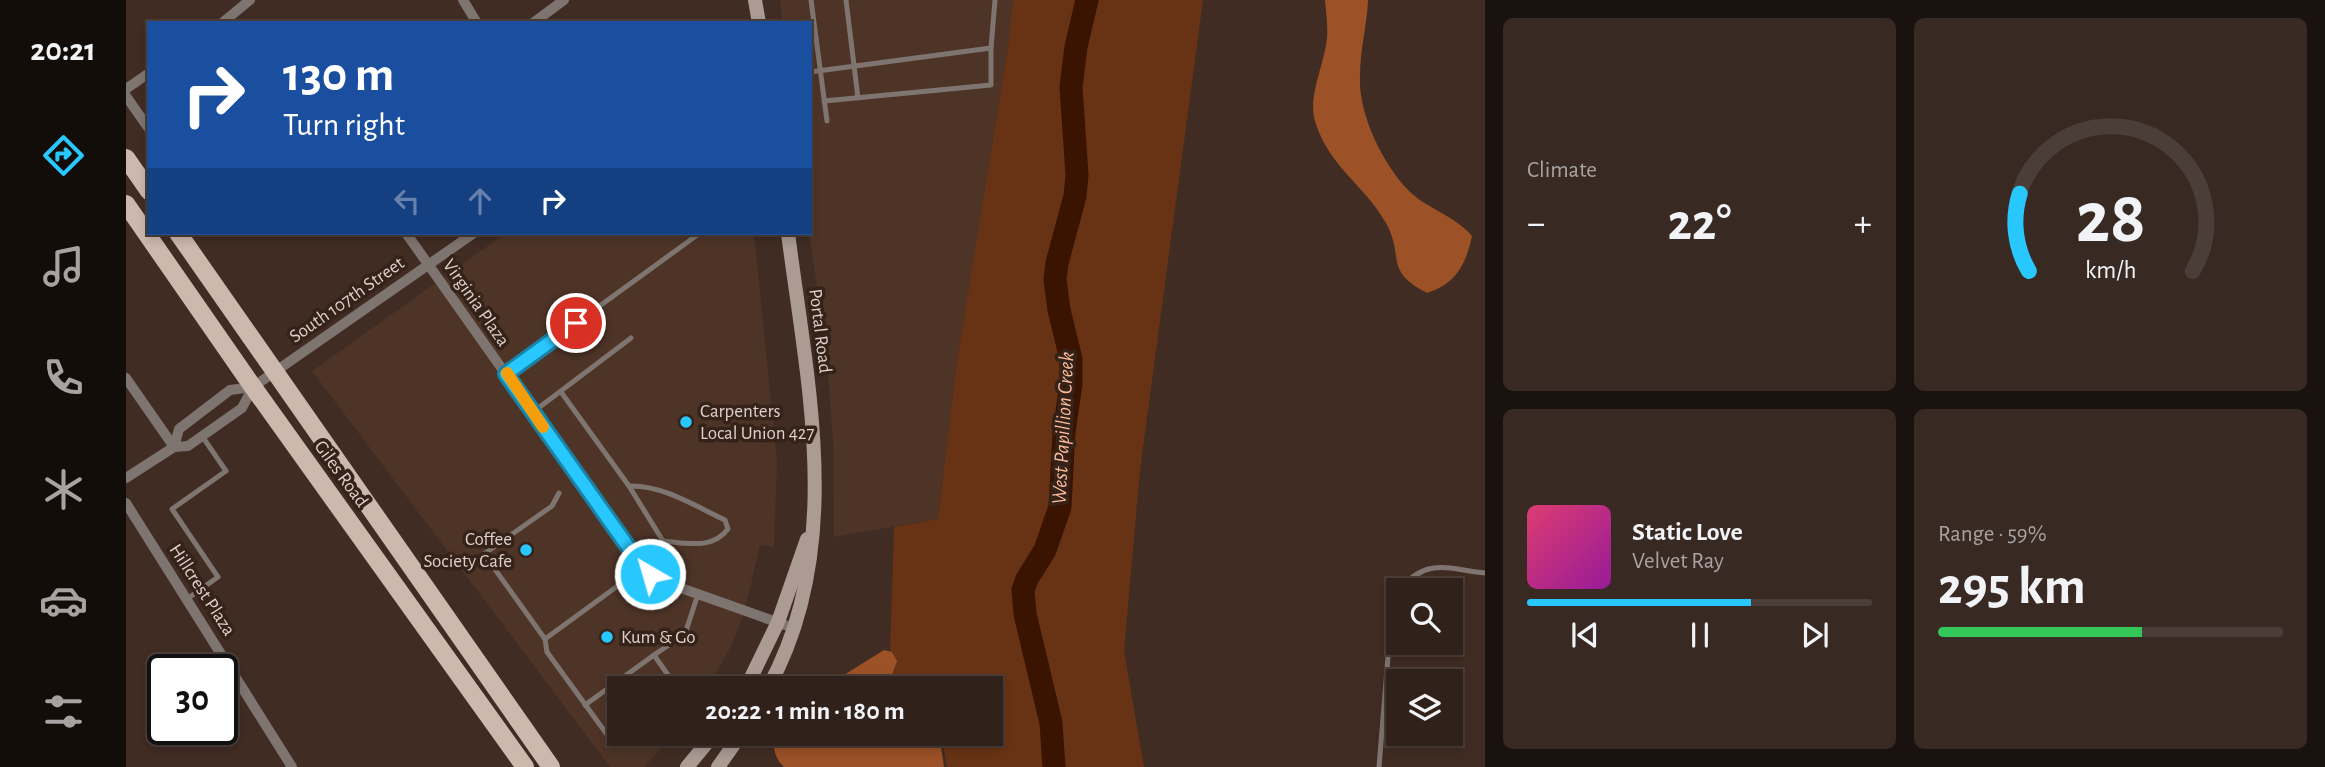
<!DOCTYPE html>
<html lang="en">
<head>
<meta charset="utf-8">
<style>
	:root { --surface:#30211a; --page:#382923; --text:#f1f3f6; --muted:#a8a3a2; --line:#4b3e39; --accent:#28c8ff }
	body { margin:0; font-family:"Alegreya Sans",sans-serif; background:var(--page); color:var(--text); height:100vh; display:flex; flex-direction:column; font-size:26px; white-space:nowrap }
	* { box-sizing:border-box; margin:0 }
	p { font-size:23px; color:var(--muted) }
	.icon { flex:none; width:38px; height:38px; fill:none; stroke:currentColor; stroke-width:2; stroke-linecap:round; stroke-linejoin:round }
	.map { position:relative; flex:1; overflow:hidden }
	.side { display:flex; flex-direction:column; gap:18px; padding:18px; background:#1a120e; width:840px }
	.side>* { flex:none }
	.banner { position:absolute; left:21px; top:21px; width:665px; height:214px; border-radius:0px; box-shadow:0 4px 10px #0003,0 0 0 2px var(--line); background:#1a4fa0; color:#fff; overflow:hidden }
	.controls { position:absolute; left:1260px; top:578px; display:grid; gap:14px }
	.controls a { display:grid; place-items:center; width:77px; height:77px; border-radius:0px; background:var(--surface); box-shadow:0 4px 10px #0003,0 0 0 2px var(--line); font-size:35px }
	.speed { position:absolute; left:21px; top:654px; display:flex; gap:14px; font-size:35px; font-weight:700; text-align:center }
	.speed>* { display:grid; place-content:center; width:91px; height:91px; border-radius:50%; background:var(--surface); box-shadow:0 4px 10px #0003,0 0 0 2px var(--line); line-height:1 }
	.speed .limit { border:4px solid #111; border-radius:10px; background:#fff; color:#111 }
	.pin { position:absolute; display:grid; place-items:center; width:60px; height:60px; color:#fff; margin:-30px; border:4px solid #fff; border-radius:50%; box-shadow:0 2px 7px #0007 }
	.me { position:absolute; width:77px; margin:-38px; rotate:322deg; stroke-linejoin:round; filter:drop-shadow(0 0 5px #0008) }
	.turn { display:flex; align-items:center; gap:24px; height:147px; padding:0 21px; font-size:32px }
	.turn .icon { width:91px; height:91px; stroke-width:2.5 }
	.turn b { display:block; font-size:49px; line-height:60px }
	.lanes { display:flex; align-items:center; height:66px; padding:0 21px; background:#0003; justify-content:center; gap:35px; direction:ltr }
	.lanes .off { opacity:.35 }
	.big { font-size:52px; font-weight:700; line-height:1.1 }
	.side .card { flex:1; display:flex; flex-direction:column; justify-content:center; gap:10px; min-width:0; padding:0 24px; border-radius:10px; background:var(--page) }
	.side .dial { align-items:center; gap:0 }
	.dial svg { height:182px; overflow:visible; fill:none; stroke:var(--line); stroke-width:7; stroke-linecap:round; text-anchor:middle }
	.dial text { fill:var(--text); stroke:none }
	.song { display:flex; align-items:center; gap:21px }
	.cover { width:84px; height:84px; border-radius:10px; background:linear-gradient(135deg,hsl(340 70% 55%),hsl(300 70% 35%)) }
	.played { height:7px; border-radius:4px; background:linear-gradient(90deg,var(--accent) 65%,var(--line) 65%) }
	.keys { display:flex; justify-content:space-around; direction:ltr }
	.heat { display:flex; justify-content:space-between; align-items:center; font-size:38px; direction:ltr }
	.charge { height:10px; border-radius:5px; background:linear-gradient(90deg,#34c759 59%,var(--line) 0) }
	.side .tiles { flex:1; display:grid; gap:18px; grid-template-columns:repeat(2,1fr) }
	.trip { position:absolute; left:481px; top:676px; width:396px; height:70px; border-radius:0px; background:var(--surface); box-shadow:0 4px 10px #0003,0 0 0 2px var(--line); font-weight:700; line-height:70px; text-align:center }
	main { display:flex; flex:1; min-height:0 }
	.dock { display:flex; flex-direction:column; width:126px; justify-content:space-around; align-items:center; background:#130d0a; color:var(--muted) }
	.dock .icon { width:49px; height:49px }
	.dock .active { color:var(--accent) }
	.dock b { font-size:32px; color:var(--text) }
	.map>svg:first-child { display:block }
	.built { fill:#4e3427 }
	.green { fill:#683314 }
	.forest { fill:#9c5126 }
	.lines { fill:none; stroke-linecap:round; stroke-linejoin:round }
	.river { stroke:#3a1400; stroke-width:23 }
	.service { stroke:#7f7570; stroke-width:5 }
	.minor { stroke:#7f7570; stroke-width:10 }
	.secondary { stroke:#ab9b93; stroke-width:14 }
	.primary { stroke:#cdb8ae; stroke-width:18 }
	.route-casing { stroke:#1a82a6; stroke-width:18 }
	.route { stroke:#28c8ff; stroke-width:12 }
	.slow { stroke:#f59e0b; stroke-width:12 }
	.poi-dot { fill:#28c8ff; stroke:#352219; stroke-width:2.5 }
	.labels { text-anchor:middle; dominant-baseline:central; stroke-width:7; stroke-linejoin:round; paint-order:stroke }
	.street-label { font-size:19px; fill:#ded1cb; stroke:#352219 }
	.poi-label { font-size:19px; fill:#ded1cb; stroke:#352219; text-anchor:start }
	.water-label { font-size:21px; font-style:italic; fill:#fdbd9c; stroke:#352219 }
</style>
</head>
<body>
<main>
<nav class="dock">
<b>20:21</b>
<svg class="icon active" aria-label="directions" viewBox="0 0 24 24"><path d="M12 3l9 9-9 9-9-9zM9 14v-3h6M13 9l2 2-2 2"/></svg>
<svg class="icon" aria-label="music" viewBox="0 0 24 24"><path d="M9 18V5l10-2v13"/><circle cx="6" cy="18" r="3"/><circle cx="16" cy="16" r="3"/></svg>
<svg class="icon" aria-label="phone" viewBox="0 0 24 24"><path d="M5 4h4l2 5-3 2q2 4 5 5l2-3 5 2v4C11 20 4 13 5 4z"/></svg>
<svg class="icon" aria-label="climate" viewBox="0 0 24 24"><path d="M12 3v18M4 7l16 10M4 17L20 7"/></svg>
<svg class="icon" aria-label="car" viewBox="0 0 24 24"><path d="M5 17H2v-5l4-1 3-4h7l3 4 3 1v5h-3M9 17h6M6 11h13"/><circle cx="7" cy="17" r="2"/><circle cx="17" cy="17" r="2"/></svg>
<svg class="icon" aria-label="filters" viewBox="0 0 24 24"><path d="M4 7h16M4 17h16"/><circle cx="9" cy="7" r="2"/><circle cx="15" cy="17" r="2"/></svg>
</nav>
<div class="map">
<svg width="1359" height="767" viewBox="0 0 1359 767">
	<rect width="100%" height="100%" fill="#402c23"/>
	<g class="built">
		<polygon points="654,0 887,0 882,47 831,361 812,519 708,537 707,440 700,346 683,233 684,23 656,23"/>
		<polygon points="380,233 628,233 651,462 648,547 634,545 618,614 605,646 582,688 494,688 494,733 550,733 518,767 484,767 186,371"/>
	</g>
	<polygon class="green" points="887,0 1077,0 1014,470 998,651 1018,767 821,767 815,733 864,733 864,688 763,688 768,527 812,519 831,361 882,47"/>
	<g class="forest">
		<path d="M1199 0H1242C1241 25 1234 50 1234 76 1232 113 1256 162 1281 189 1300 209 1327 214 1346 236 1340 264 1330 284 1301 293 1257 270 1279 258 1260 223 1238 184 1200 165 1188 117 1183 95 1199 61 1201 38 1202 26 1200 12 1199 0Z"/>
		<polygon points="758,650 766,652 771,661 766,675 756,688 688,688 713,678"/>
		<path d="M647 733H813L818 767H658C648 758 647 746 647 733Z"/>
	</g>
	<g class="lines">
		<polyline class="river" points="928,767 925,723 899,614 897,590 901,579 919,550 934,507 938,432 945,384 945,359 933,310 929,279 931,263 949,196 951,175 945,87 950,47 961,0"/>
		<g class="service">
			<polyline points="685,0 701,121"/>
			<polyline points="720,0 732,98"/>
			<polyline points="684,72 865,48 869,0"/>
			<polyline points="698,101 865,85 865,48"/>
			<polyline points="380,374 574,233"/>
			<polyline points="435,392 503,486 537,541 508,574 419,639 421,652 485,740 494,733"/>
			<polyline points="407,412 505,338"/>
			<path d="M503 486C537 485 569 506 599 520L602 529C586 550 561 543 537 541"/>
			<path d="M1273 590C1301 557 1321 569 1359 573"/>
			<polyline points="61,599 92,577 46,509 100,471 76,436"/>
			<polyline points="419,639 358,554 426,506 433,493"/>
			<polyline points="551,688 528,655 559,634 572,594"/>
			<polyline points="459,705 528,655"/>
			<polyline points="1253,767 1266,608 1272,591"/>
		</g>
		<g class="minor">
			<polyline points="337,0 351,23"/>
			<polyline points="96,23 124,0"/>
			<polyline points="407,23 438,0"/>
			<polyline points="0,89 23,73"/>
			<polyline points="0,96 23,129"/>
			<polyline points="280,233 512,561 524,574 538,582 659,625"/>
			<polyline points="0,378 48,447"/>
			<polyline points="48,447 53,429 104,390 127,387 348,233"/>
			<polyline points="0,478 48,447 62,446 116,408 127,387"/>
			<polyline points="0,503 166,767"/>
		</g>
		<g class="secondary">
			<polyline points="629,0 633,23"/>
			<polyline points="620,688 652,622 681,539"/>
			<path d="M642 688C720 547 681 383 662 233"/>
			<polyline points="561,767 589,733"/>
			<polyline points="592,767 616,733"/>
		</g>
		<g class="primary">
			<polyline points="0,158 23,191"/>
			<polyline points="0,204 127,387 399,767"/>
			<polyline points="52,233 425,767"/>
		</g>
	</g>
	<g class="lines">
		<defs>
			<polyline id="route" points="450,323 380,374 512,561 524,574"/>
		</defs>
		<use href="#route" class="route-casing"/>
		<use href="#route" class="route"/>
		<polyline class="slow" points="381,373 417,427"/>
	</g>
	<g class="poi-dot">
		<circle cx="560" cy="422" r="7"/>
		<circle cx="400" cy="550" r="7"/>
		<circle cx="481" cy="637" r="7"/>
	</g>
	<g class="labels">
		<g class="street-label">
			<text transform="translate(221 300) rotate(-35)">South 107th Street</text>
			<text transform="translate(350 303) rotate(55)">Virginia Plaza</text>
			<text transform="translate(694 331) rotate(83)">Portal Road</text>
			<text transform="translate(215 474) rotate(54)">Giles Road</text>
			<text transform="translate(76 590) rotate(57)">Hillcrest Plaza</text>
		</g>
		<g class="poi-label">
			<text x="574" y="411">Carpenters<tspan x="574" dy="22">Local Union 427</tspan></text>
			<text x="386" y="539" text-anchor="end">Coffee<tspan x="386" dy="22">Society Cafe</tspan></text>
			<text x="495" y="637">Kum &amp; Go</text>
		</g>
		<g class="water-label">
			<text transform="translate(937 428) rotate(-87)">West Papillion Creek</text>
		</g>
	</g>
</svg>
<div class="controls">
<a><svg class="icon" aria-label="search" viewBox="0 0 24 24"><circle cx="10" cy="10" r="6"/><path d="M15 15l6 6"/></svg></a>
<a><svg class="icon" aria-label="layers" viewBox="0 0 24 24"><path d="M12 4l9 5-9 5-9-5zM3 14l9 5 9-5"/></svg></a>
</div>
<div class="speed"><div class="limit">30</div></div>
<div class="pin" style="left:450px;top:323px;background:#d93025"><svg class="icon" aria-label="arrive" viewBox="0 0 24 24"><path d="M6 21V4h12l-3 4 3 4H6"/></svg></div>
<svg class="me" style="left:524px;top:574px" viewBox="-20 -20 40 40"><circle r="17" fill="#28c8ff" stroke="#fff" stroke-width="3"/><path d="M0-11L8 9 0 5-8 9z" fill="#fff"/></svg>
<div class="trip">20:22 · 1 min · 180 m</div>
<div class="banner">
<div class="turn"><svg class="icon" aria-label="right" viewBox="0 0 24 24"><path d="M7 20v-9h11M14 6l5 5-5 5"/></svg><div><b>130 m</b>Turn right</div></div>
<div class="lanes"><svg class="icon off" aria-label="left" viewBox="0 0 24 24"><path d="M17 20v-9H6M10 6l-5 5 5 5"/></svg><svg class="icon off" aria-label="ahead" viewBox="0 0 24 24"><path d="M12 20V5M6 11l6-6 6 6"/></svg><svg class="icon" aria-label="right" viewBox="0 0 24 24"><path d="M7 20v-9h11M14 6l5 5-5 5"/></svg></div>
</div>
</div>
<section class="side">
<div class="tiles">
<div class="card"><p>Climate</p>
<div class="heat"><a>−</a><b class="big">22°</b><a>+</a></div>
</div>
<div class="card dial"><svg viewBox="0 0 100 80">
<path d="M14 69A42 42 0 1 1 86 69"/>
<path d="M14 69A42 42 0 0 1 10 35" stroke="#28c8ff"/>
<text x="50" y="56" font-size="32" font-weight="700">28</text>
<text x="50" y="72" font-size="11">km/h</text>
</svg></div>
<div class="card">
<div class="song"><i class="cover"></i><div><b>Static Love</b><p>Velvet Ray</p></div></div>
<div class="played"></div>
<div class="keys"><svg class="icon" aria-label="previous" viewBox="0 0 24 24"><path d="M18 5L8 12l10 7zM5 5v14"/></svg><svg class="icon" aria-label="pause" viewBox="0 0 24 24"><path d="M8 5v14M16 5v14"/></svg><svg class="icon" aria-label="next" viewBox="0 0 24 24"><path d="M6 5l10 7-10 7zM19 5v14"/></svg></div>
</div>
<div class="card"><p>Range · 59%</p><b class="big">295 km</b><div class="charge"></div></div>
</div>
</section>
</main>
</body>
</html>
